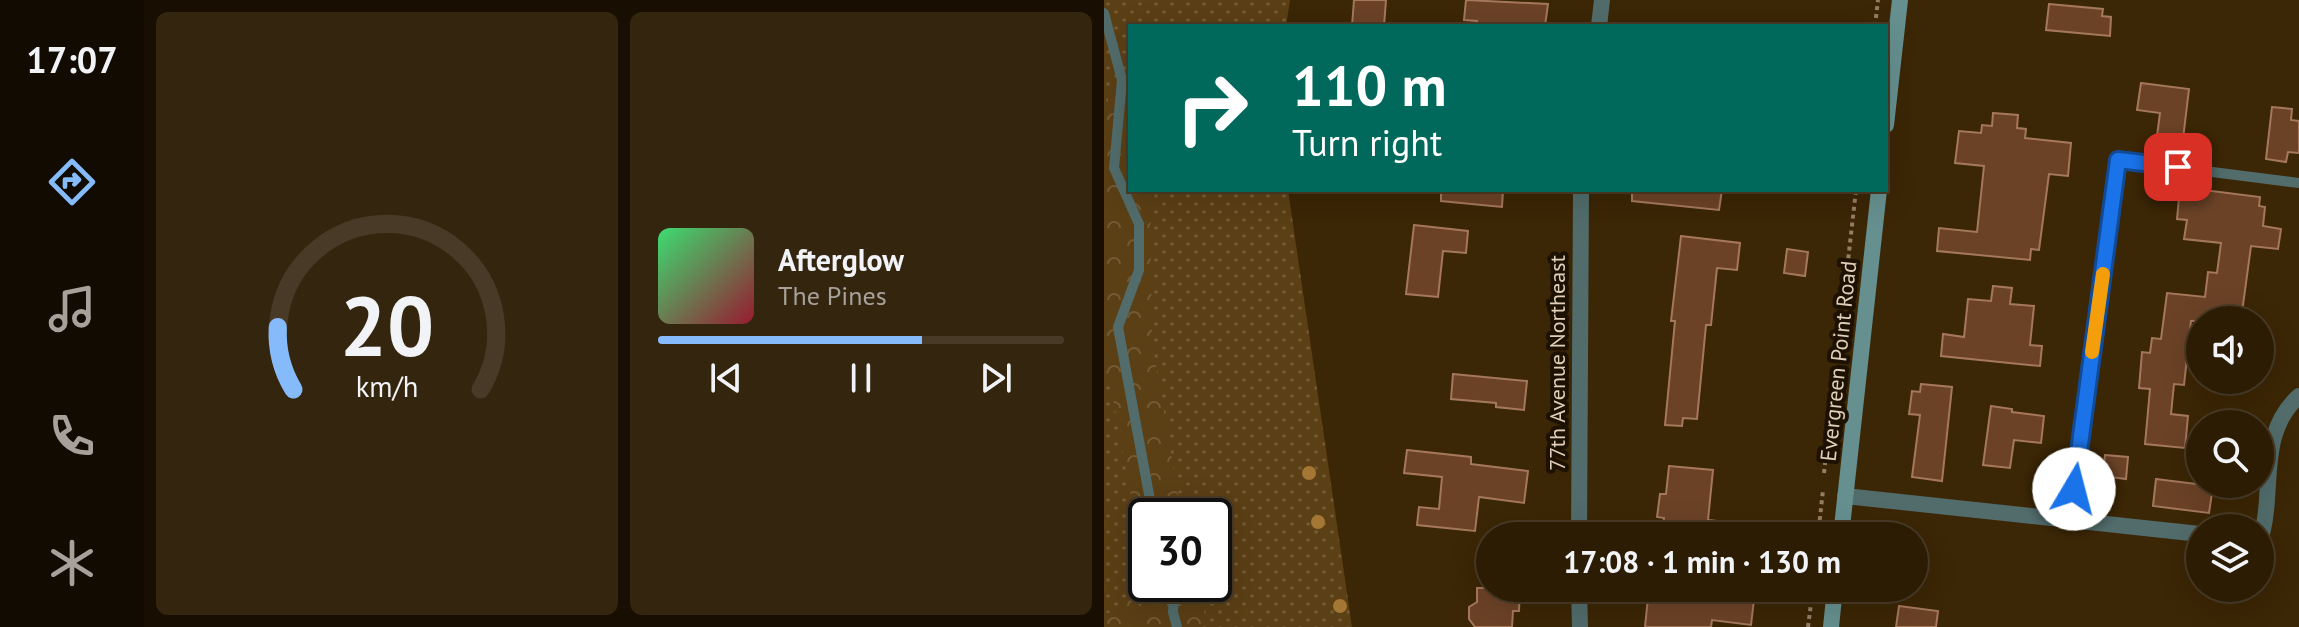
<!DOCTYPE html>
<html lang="en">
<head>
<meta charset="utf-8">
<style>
	:root { --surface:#2c1c04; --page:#34250e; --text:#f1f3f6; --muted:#a6a19a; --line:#483a26; --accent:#86bbfb }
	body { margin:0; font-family:"PT Sans",sans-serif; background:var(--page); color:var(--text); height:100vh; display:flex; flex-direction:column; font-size:30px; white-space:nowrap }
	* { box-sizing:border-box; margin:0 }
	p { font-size:26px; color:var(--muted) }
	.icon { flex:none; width:44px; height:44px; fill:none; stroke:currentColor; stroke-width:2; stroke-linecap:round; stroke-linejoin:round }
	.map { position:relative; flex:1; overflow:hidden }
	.details { display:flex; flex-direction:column; gap:12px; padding:12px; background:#180f02; width:960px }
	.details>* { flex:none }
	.guide { position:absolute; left:24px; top:24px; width:760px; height:168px; border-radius:0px; box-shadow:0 8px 32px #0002,0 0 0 2px var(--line); background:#00695c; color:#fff; overflow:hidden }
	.tools { position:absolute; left:1082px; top:306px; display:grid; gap:16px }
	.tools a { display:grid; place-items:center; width:88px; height:88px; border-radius:50%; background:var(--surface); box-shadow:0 8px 32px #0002,0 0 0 2px var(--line); font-size:40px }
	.speed { position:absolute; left:24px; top:498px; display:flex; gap:16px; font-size:40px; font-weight:700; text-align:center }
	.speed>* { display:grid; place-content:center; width:104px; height:104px; border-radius:50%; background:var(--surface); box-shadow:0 8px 32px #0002,0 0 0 2px var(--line); line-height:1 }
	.speed .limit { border:4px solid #111; border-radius:12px; background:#fff; color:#111 }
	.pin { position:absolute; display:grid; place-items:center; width:68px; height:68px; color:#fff; margin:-34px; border-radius:16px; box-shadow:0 4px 12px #0006 }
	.me { position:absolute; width:88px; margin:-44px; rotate:8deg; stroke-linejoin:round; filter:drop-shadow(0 0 6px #0008) }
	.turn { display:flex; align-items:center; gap:28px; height:168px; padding:0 32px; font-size:36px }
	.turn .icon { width:104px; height:104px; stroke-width:2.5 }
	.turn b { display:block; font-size:56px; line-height:68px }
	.details .widget { flex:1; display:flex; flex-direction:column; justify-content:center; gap:12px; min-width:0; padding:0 28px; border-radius:12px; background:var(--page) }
	.details .dial { align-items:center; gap:0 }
	.dial svg { height:208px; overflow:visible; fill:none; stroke:var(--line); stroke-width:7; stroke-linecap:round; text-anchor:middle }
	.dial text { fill:var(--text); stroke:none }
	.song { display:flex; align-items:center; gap:24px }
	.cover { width:96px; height:96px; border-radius:12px; background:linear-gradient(135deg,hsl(140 70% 55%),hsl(350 70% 35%)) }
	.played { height:8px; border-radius:4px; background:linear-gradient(90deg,var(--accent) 65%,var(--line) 65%) }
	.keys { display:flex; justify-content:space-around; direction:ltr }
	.details .tiles { flex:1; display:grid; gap:12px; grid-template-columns:repeat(2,1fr) }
	.trip { position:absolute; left:372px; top:522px; width:452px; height:80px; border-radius:40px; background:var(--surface); box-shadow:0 8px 32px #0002,0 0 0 2px var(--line); font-weight:800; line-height:80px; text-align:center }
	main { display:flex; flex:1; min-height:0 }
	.menu { display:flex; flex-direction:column; width:144px; justify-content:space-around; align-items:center; background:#120b02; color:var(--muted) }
	.menu .icon { width:56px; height:56px }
	.menu .selected { color:var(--accent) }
	.menu b { font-size:36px; color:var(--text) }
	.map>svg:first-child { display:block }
	.grass { fill:url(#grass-dots); fill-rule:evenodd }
	.forest { fill:url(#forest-crowns) }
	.building { fill:#6b4226; stroke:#a5785b; stroke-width:2 }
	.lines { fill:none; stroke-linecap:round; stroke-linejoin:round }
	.path { stroke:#927f64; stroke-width:4; stroke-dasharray:4 4; stroke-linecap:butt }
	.lane { stroke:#516c6b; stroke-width:10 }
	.street { stroke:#516c6b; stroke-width:16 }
	.secondary { stroke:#65908f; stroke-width:16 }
	.tree { fill:#a57734 }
	.route-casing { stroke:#114b97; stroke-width:20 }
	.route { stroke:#1a73e8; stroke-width:14 }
	.slow { stroke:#f59e0b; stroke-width:14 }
	.labels { text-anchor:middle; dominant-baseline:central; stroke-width:8; stroke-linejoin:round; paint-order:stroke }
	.street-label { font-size:22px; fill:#e0cfb9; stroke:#1d1102 }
</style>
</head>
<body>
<main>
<nav class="menu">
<b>17:07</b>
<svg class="icon selected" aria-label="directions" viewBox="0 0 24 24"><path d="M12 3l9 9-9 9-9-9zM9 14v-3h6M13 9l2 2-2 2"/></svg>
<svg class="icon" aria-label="music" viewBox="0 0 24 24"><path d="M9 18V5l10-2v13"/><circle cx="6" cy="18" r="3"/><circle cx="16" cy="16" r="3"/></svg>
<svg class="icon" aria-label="phone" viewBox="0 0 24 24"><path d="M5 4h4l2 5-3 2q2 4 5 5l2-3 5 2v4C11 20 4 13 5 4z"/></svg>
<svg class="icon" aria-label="climate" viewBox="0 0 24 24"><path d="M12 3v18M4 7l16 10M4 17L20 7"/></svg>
</nav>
<section class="details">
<div class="tiles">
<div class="widget dial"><svg viewBox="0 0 100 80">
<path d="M14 69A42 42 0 1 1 86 69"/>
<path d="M14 69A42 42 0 0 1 8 45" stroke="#86bbfb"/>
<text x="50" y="56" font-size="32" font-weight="700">20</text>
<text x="50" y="72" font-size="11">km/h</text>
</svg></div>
<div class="widget">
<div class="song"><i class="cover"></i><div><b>Afterglow</b><p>The Pines</p></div></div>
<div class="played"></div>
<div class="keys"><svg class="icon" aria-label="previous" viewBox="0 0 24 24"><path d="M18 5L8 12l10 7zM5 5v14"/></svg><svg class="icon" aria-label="pause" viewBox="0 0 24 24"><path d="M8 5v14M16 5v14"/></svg><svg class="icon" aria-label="next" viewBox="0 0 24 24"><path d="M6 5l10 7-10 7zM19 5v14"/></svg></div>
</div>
</div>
</section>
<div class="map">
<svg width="1195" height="627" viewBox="0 0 1195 627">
	<defs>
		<pattern id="grass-dots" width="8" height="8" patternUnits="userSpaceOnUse" patternTransform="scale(2)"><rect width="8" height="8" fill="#5b3f15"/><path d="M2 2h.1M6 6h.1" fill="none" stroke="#725a35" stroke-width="1.8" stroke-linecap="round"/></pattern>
		<pattern id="forest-crowns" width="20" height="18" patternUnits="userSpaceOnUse" patternTransform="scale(2)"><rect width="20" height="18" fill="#5b3f15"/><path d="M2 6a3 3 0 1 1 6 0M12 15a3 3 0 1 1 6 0" fill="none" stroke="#725a35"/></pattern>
	</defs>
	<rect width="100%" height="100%" fill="#3b2605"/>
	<path class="grass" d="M0 0H186L182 26H26V190H184L248 627H0ZM42 516H110V584H42Z"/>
	<polygon class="forest" points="26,81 26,190 46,190 48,343 74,494 83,516 42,516 42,584 103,584 99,627 0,627 0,613 9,614 31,595 41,573 0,350 0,134 6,82"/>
	<g class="building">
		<polygon points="250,0 282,0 280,26 248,26"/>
		<polygon points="362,0 444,4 441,26 400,23 400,26 372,26 373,21 360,20"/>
		<polygon points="945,4 999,9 998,16 1007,17 1006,36 942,30"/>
		<polygon points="1037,83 1085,89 1079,139 1053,136 1056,113 1033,110"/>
		<polygon points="1168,107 1188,109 1187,120 1195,121 1195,153 1184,152 1182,162 1162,159"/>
		<polygon points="889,113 914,115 913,128 922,129 921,138 967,143 964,176 945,174 935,250 927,249 926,260 833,251 835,228 873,232 880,166 851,163 855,131 877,133 878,125 888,126"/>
		<polygon points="1076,187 1156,197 1155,206 1161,207 1159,226 1177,229 1174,249 1147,246 1137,320 1087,321 1080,385 1070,384 1067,414 1084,416 1081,448 1041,444 1046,389 1035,388 1038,352 1046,353 1048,338 1057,339 1063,293 1101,297 1104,272 1113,273 1117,243 1080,239 1083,220 1073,219"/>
		<polygon points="337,190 399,190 398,207 337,201"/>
		<polygon points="528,190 618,190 615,210 528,201"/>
		<polygon points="310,225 364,231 362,253 339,251 334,297 302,294"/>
		<polygon points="577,236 636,243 633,270 613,268 607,325 602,325 593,419 579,418 578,426 561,425 571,321 567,321"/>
		<polygon points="683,249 704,252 701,276 680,273"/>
		<polygon points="889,286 908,288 906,304 930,306 926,345 938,346 936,366 837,356 839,334 860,337 864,299 887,301"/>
		<polygon points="349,374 423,381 420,410 392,407 392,403 347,399"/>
		<polygon points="817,384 848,387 838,481 808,477 816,415 805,414 808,391 816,392"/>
		<polygon points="887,406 908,409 908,412 940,416 937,443 910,440 906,468 879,465"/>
		<polygon points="303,450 367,457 367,464 424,471 420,503 375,497 371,531 313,525 315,507 335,509 338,477 300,473"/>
		<polygon points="1001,455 1024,457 1022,479 999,476"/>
		<polygon points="565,466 609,470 604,520 648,525 648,536 558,536 560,518 553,517 556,494 562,494"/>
		<polygon points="1052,479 1109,486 1105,513 1049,506"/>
		<polygon points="373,588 416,588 415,611 409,611 408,627 371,627 365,619 365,607 373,602"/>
		<polygon points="545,588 620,588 651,591 647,625 608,620 607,627 541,627"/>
		<polygon points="795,606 834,611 832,627 792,627"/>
	</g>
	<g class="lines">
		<g class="path">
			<polyline points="771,26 774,0"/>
			<polyline points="720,473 752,190"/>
			<polyline points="714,536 719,490"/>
			<polyline points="704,627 709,588"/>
		</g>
		<g class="lane">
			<polyline points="0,13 18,80 10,168 35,224 35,270 14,327 49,516"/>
			<polyline points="1014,160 1195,183"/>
			<polyline points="71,584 69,612 73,627"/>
		</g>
		<g class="street">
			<polyline points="495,26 498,0"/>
			<polyline points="741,496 1096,534"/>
			<polyline points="965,518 1014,160"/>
			<polyline points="475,536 477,190"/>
			<path d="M1156 541C1172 490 1152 435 1195 396"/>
			<polyline points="475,588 476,627"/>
		</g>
		<g class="secondary">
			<polyline points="782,125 796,0"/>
			<polyline points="737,536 775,190"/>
			<polyline points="727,627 731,588"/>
		</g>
	</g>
	<g class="tree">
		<circle cx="205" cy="473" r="7"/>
		<circle cx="214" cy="522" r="7"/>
		<circle cx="236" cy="606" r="7"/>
	</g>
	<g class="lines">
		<defs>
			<polyline id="route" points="970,489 1014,160 1074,167"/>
		</defs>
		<use href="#route" class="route-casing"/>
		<use href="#route" class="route"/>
		<polyline class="slow" points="988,352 999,274"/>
	</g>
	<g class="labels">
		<g class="street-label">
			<text transform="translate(734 361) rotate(-84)">Evergreen Point Road</text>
			<text transform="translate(453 363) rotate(-90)">77th Avenue Northeast</text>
		</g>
	</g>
</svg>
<div class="tools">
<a><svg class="icon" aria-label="sound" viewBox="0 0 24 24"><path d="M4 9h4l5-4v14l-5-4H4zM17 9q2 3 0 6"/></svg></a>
<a><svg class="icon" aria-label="search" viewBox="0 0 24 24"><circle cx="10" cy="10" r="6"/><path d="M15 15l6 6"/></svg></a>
<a><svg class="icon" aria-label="layers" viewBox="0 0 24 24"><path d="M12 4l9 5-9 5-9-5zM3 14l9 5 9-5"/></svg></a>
</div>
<div class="speed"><div class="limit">30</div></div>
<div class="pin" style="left:1074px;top:167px;background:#d93025"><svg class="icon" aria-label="arrive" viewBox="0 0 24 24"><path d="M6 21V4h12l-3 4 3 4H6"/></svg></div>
<svg class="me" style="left:970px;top:489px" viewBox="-20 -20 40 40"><circle r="19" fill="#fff"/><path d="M0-13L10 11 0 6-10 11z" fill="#1a73e8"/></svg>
<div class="trip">17:08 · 1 min · 130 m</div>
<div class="guide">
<div class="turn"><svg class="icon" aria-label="right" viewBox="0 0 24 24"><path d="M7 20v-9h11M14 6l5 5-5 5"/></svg><div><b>110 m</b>Turn right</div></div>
</div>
</div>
</main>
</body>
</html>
